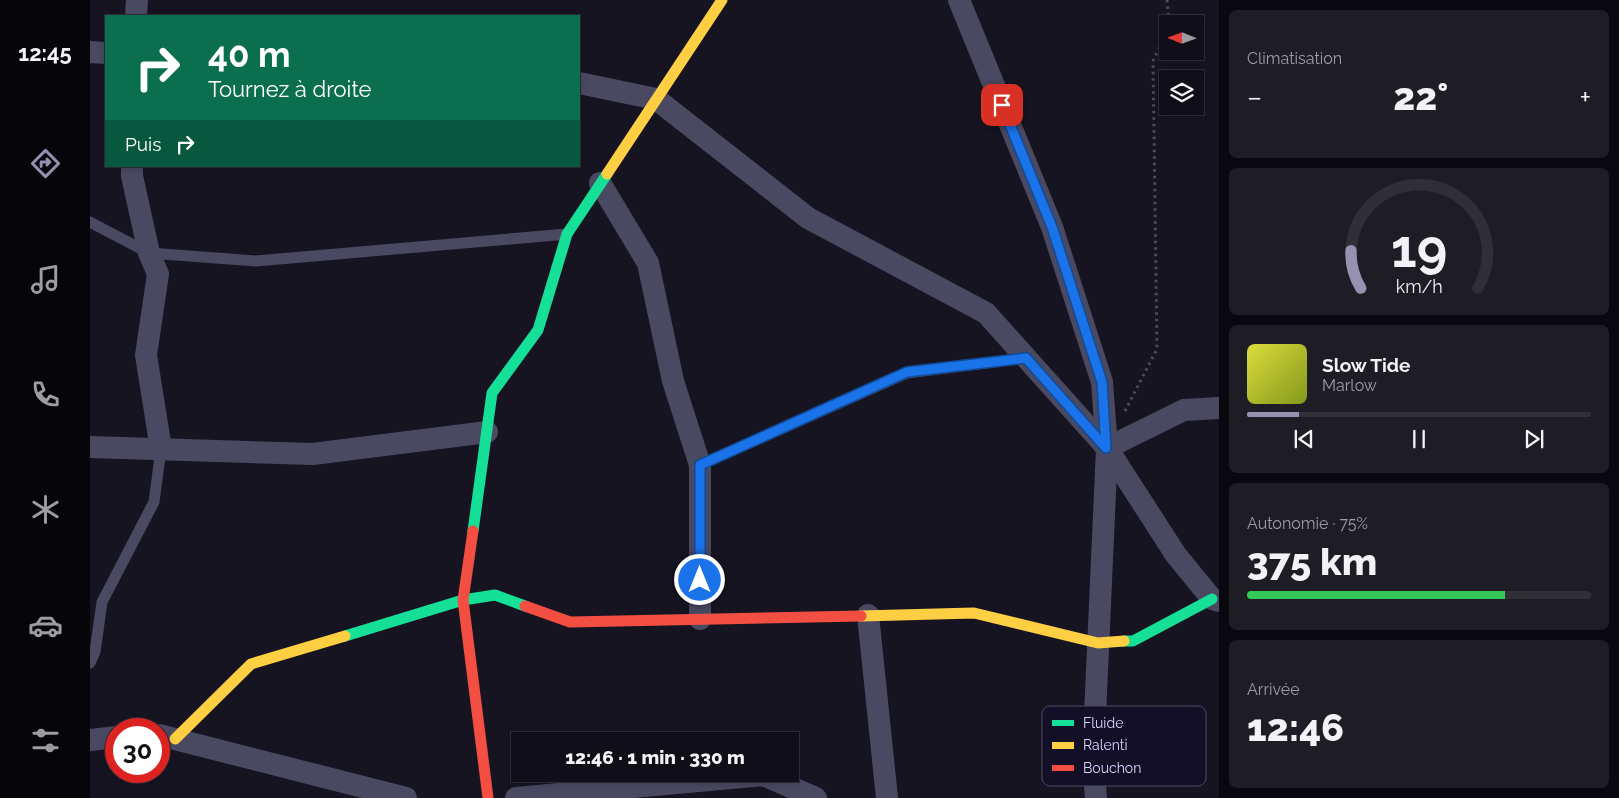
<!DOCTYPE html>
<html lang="fr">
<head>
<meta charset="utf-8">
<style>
	:root { --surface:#100f19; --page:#1e1d26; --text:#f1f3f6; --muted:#9c9ca2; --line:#302f38; --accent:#9591b1 }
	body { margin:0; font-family:Raleway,sans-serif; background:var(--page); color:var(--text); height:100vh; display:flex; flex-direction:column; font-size:19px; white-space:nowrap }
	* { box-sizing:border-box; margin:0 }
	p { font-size:16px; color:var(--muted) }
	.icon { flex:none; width:28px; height:28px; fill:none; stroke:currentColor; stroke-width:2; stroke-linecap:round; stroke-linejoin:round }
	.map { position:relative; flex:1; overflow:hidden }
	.side { display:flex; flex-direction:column; gap:10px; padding:10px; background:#09080e; width:400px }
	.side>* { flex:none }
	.hud { position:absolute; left:15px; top:15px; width:475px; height:152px; border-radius:0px; box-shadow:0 2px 8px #0003,0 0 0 1px var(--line); background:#0b6e4f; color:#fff; overflow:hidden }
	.needle { width:32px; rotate:271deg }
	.controls { position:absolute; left:1069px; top:15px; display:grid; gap:10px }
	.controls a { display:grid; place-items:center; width:45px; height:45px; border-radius:0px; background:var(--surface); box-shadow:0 2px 8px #0003,0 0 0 1px var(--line); font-size:25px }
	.speed { position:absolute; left:15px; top:718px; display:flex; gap:10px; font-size:25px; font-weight:700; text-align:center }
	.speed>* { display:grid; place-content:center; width:65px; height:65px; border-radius:50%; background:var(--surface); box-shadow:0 2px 8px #0003,0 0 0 1px var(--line); line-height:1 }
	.speed .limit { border:8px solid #d22; background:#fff; color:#111 }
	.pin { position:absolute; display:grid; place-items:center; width:42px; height:42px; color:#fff; margin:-21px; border-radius:10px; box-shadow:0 2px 8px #0006 }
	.me { position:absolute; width:55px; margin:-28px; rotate:0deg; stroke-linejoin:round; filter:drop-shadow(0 0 4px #0008) }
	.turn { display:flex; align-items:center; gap:18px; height:105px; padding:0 20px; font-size:22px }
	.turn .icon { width:65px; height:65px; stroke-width:2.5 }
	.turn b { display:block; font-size:35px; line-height:42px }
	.then { display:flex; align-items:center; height:48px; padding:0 20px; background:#0003; gap:10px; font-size:19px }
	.big { font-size:38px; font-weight:800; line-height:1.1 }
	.side .widget { flex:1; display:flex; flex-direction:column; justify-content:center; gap:8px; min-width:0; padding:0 18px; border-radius:8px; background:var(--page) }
	.side .dial { align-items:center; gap:0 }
	.dial svg { height:130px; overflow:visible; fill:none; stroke:var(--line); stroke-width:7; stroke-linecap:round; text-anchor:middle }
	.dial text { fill:var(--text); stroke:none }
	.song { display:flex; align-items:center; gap:15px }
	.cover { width:60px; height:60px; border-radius:8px; background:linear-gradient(135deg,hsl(60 70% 55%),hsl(70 70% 35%)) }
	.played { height:5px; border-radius:2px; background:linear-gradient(90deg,var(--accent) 15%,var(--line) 15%) }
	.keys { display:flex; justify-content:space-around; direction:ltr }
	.heat { display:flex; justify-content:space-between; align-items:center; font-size:28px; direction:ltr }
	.charge { height:8px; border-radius:4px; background:linear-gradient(90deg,#34c759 75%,var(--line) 0) }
	.trip { position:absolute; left:421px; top:732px; width:288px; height:50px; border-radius:0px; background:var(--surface); box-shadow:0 2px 8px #0003,0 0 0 1px var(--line); font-weight:800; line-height:50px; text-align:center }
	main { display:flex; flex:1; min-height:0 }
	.dock { display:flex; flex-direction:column; width:90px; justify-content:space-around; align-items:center; background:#06060a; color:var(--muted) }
	.dock .icon { width:35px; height:35px }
	.dock .active { color:var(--accent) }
	.dock b { font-size:22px; color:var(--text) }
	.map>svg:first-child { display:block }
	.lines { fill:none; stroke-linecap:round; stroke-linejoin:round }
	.path { stroke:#44505f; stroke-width:3; stroke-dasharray:2.5 4; stroke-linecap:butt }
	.lane { stroke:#4a4962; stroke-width:11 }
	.street { stroke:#4a4962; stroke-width:22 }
	.fast { stroke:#16e098; stroke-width:11 }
	.slow { stroke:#ffcf43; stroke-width:11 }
	.jam { stroke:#f24e42; stroke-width:11 }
	.route-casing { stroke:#114b97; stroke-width:12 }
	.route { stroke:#1a73e8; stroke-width:9 }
	.key { fill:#130f26; stroke:#4e4a67; stroke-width:1 }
	.key-label { font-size:14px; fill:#d9d4ff }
</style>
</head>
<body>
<main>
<nav class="dock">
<b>12:45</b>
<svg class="icon active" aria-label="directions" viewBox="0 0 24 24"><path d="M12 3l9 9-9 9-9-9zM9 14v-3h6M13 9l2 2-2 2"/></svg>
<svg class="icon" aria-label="music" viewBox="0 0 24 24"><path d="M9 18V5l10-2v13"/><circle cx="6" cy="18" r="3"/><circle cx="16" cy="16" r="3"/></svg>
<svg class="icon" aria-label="phone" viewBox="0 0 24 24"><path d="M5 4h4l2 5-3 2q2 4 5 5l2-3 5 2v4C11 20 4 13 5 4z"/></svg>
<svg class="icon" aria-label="climate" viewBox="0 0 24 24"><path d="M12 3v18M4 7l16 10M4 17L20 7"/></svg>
<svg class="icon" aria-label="car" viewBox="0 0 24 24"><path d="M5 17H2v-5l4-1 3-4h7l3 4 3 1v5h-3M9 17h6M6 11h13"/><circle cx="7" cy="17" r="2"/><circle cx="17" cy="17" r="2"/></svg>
<svg class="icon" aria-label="filters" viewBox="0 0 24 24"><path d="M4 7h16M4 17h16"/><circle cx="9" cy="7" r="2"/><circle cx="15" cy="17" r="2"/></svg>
</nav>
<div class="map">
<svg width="1129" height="798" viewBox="0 0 1129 798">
	<rect width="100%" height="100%" fill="#161421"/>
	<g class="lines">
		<g class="path">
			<polyline points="1077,0 1079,24"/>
			<polyline points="1035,411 1067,349 1063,61 1078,28"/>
		</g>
		<g class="lane">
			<polyline points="0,222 59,253 166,261 477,234"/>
			<polyline points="610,465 817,373 936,358"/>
			<polyline points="0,663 5,652 12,602 64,502 71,449"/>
		</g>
		<g class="street">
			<polyline points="869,0 962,227 1012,382 1017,448 1003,760 1006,798"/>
			<polyline points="46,16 47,0"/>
			<polyline points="0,52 16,53"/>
			<polyline points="489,83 566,99 718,218 896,313 1017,448 1086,555 1122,599 1129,601"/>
			<polyline points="42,166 42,176 59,253 68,274 56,355 71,449"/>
			<polyline points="510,183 558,263 583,381 610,465 610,619"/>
			<polyline points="0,447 223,454 397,432"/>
			<polyline points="1017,448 1094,410 1129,408"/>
			<polyline points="778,615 797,798"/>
			<polyline points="69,735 316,798"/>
			<polyline points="0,740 26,737"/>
			<polyline points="426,798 673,775 726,798"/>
		</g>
		<g class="fast">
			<polyline points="383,531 402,393 448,330 477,234 517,174"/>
			<polyline points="255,636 373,600 405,595 435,606"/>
			<polyline points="1034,641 1043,641 1122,599"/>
		</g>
		<g class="slow">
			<polyline points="517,174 632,0"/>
			<polyline points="771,616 884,613 1008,643 1034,641"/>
			<polyline points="85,739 161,664 255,636"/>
		</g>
		<g class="jam">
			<polyline points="383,531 373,600 398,798"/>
			<polyline points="435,606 480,622 771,616"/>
		</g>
	</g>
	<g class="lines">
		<defs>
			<polyline id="route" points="610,580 610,465 817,372 936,358 1016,448 1012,382 962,227 912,105"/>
		</defs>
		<use href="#route" class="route-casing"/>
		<use href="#route" class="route"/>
	</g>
	<rect x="952" y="706" width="164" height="80" rx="8" class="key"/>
	<rect x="962" y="720" width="22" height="6" fill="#16e098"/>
	<rect x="962" y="742" width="22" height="7" fill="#ffcf43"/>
	<rect x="962" y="765" width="22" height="6" fill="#f24e42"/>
	<g class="key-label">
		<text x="993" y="728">Fluide</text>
		<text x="993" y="750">Ralenti</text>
		<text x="993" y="773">Bouchon</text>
	</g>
</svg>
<div class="controls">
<a><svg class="needle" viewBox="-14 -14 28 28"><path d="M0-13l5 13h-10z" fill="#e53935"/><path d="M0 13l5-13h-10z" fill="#9c9ca2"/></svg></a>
<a><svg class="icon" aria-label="layers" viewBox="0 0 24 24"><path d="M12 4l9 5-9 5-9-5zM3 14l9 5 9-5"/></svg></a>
</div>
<div class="speed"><div class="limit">30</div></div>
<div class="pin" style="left:912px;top:105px;background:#d93025"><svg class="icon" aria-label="arrive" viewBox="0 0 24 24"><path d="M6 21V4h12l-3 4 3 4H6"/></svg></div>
<svg class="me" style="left:610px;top:580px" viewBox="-20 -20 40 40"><circle r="17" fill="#1a73e8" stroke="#fff" stroke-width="3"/><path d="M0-11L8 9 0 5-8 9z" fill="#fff"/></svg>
<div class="trip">12:46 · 1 min · 330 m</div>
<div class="hud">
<div class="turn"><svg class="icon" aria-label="right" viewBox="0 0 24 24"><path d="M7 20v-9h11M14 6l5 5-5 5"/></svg><div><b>40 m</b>Tournez à droite</div></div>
<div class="then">Puis<svg class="icon" aria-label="right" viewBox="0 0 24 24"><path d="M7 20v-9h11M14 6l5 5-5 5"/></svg></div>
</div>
</div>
<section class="side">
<div class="widget"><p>Climatisation</p>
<div class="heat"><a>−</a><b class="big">22°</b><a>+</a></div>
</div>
<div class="widget dial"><svg viewBox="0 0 100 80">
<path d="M14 69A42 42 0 1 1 86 69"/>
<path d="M14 69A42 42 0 0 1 8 46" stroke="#9591b1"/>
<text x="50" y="56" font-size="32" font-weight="700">19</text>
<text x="50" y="72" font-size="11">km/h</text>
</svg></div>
<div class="widget">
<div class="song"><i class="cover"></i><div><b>Slow Tide</b><p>Marlow</p></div></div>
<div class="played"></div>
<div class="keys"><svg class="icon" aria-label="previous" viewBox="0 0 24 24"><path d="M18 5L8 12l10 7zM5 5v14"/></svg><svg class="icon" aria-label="pause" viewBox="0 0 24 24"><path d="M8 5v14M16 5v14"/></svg><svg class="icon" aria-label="next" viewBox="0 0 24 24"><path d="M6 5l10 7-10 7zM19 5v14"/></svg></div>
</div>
<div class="widget"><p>Autonomie · 75%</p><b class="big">375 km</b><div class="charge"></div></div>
<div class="widget"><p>Arrivée</p><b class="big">12:46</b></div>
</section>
</main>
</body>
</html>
